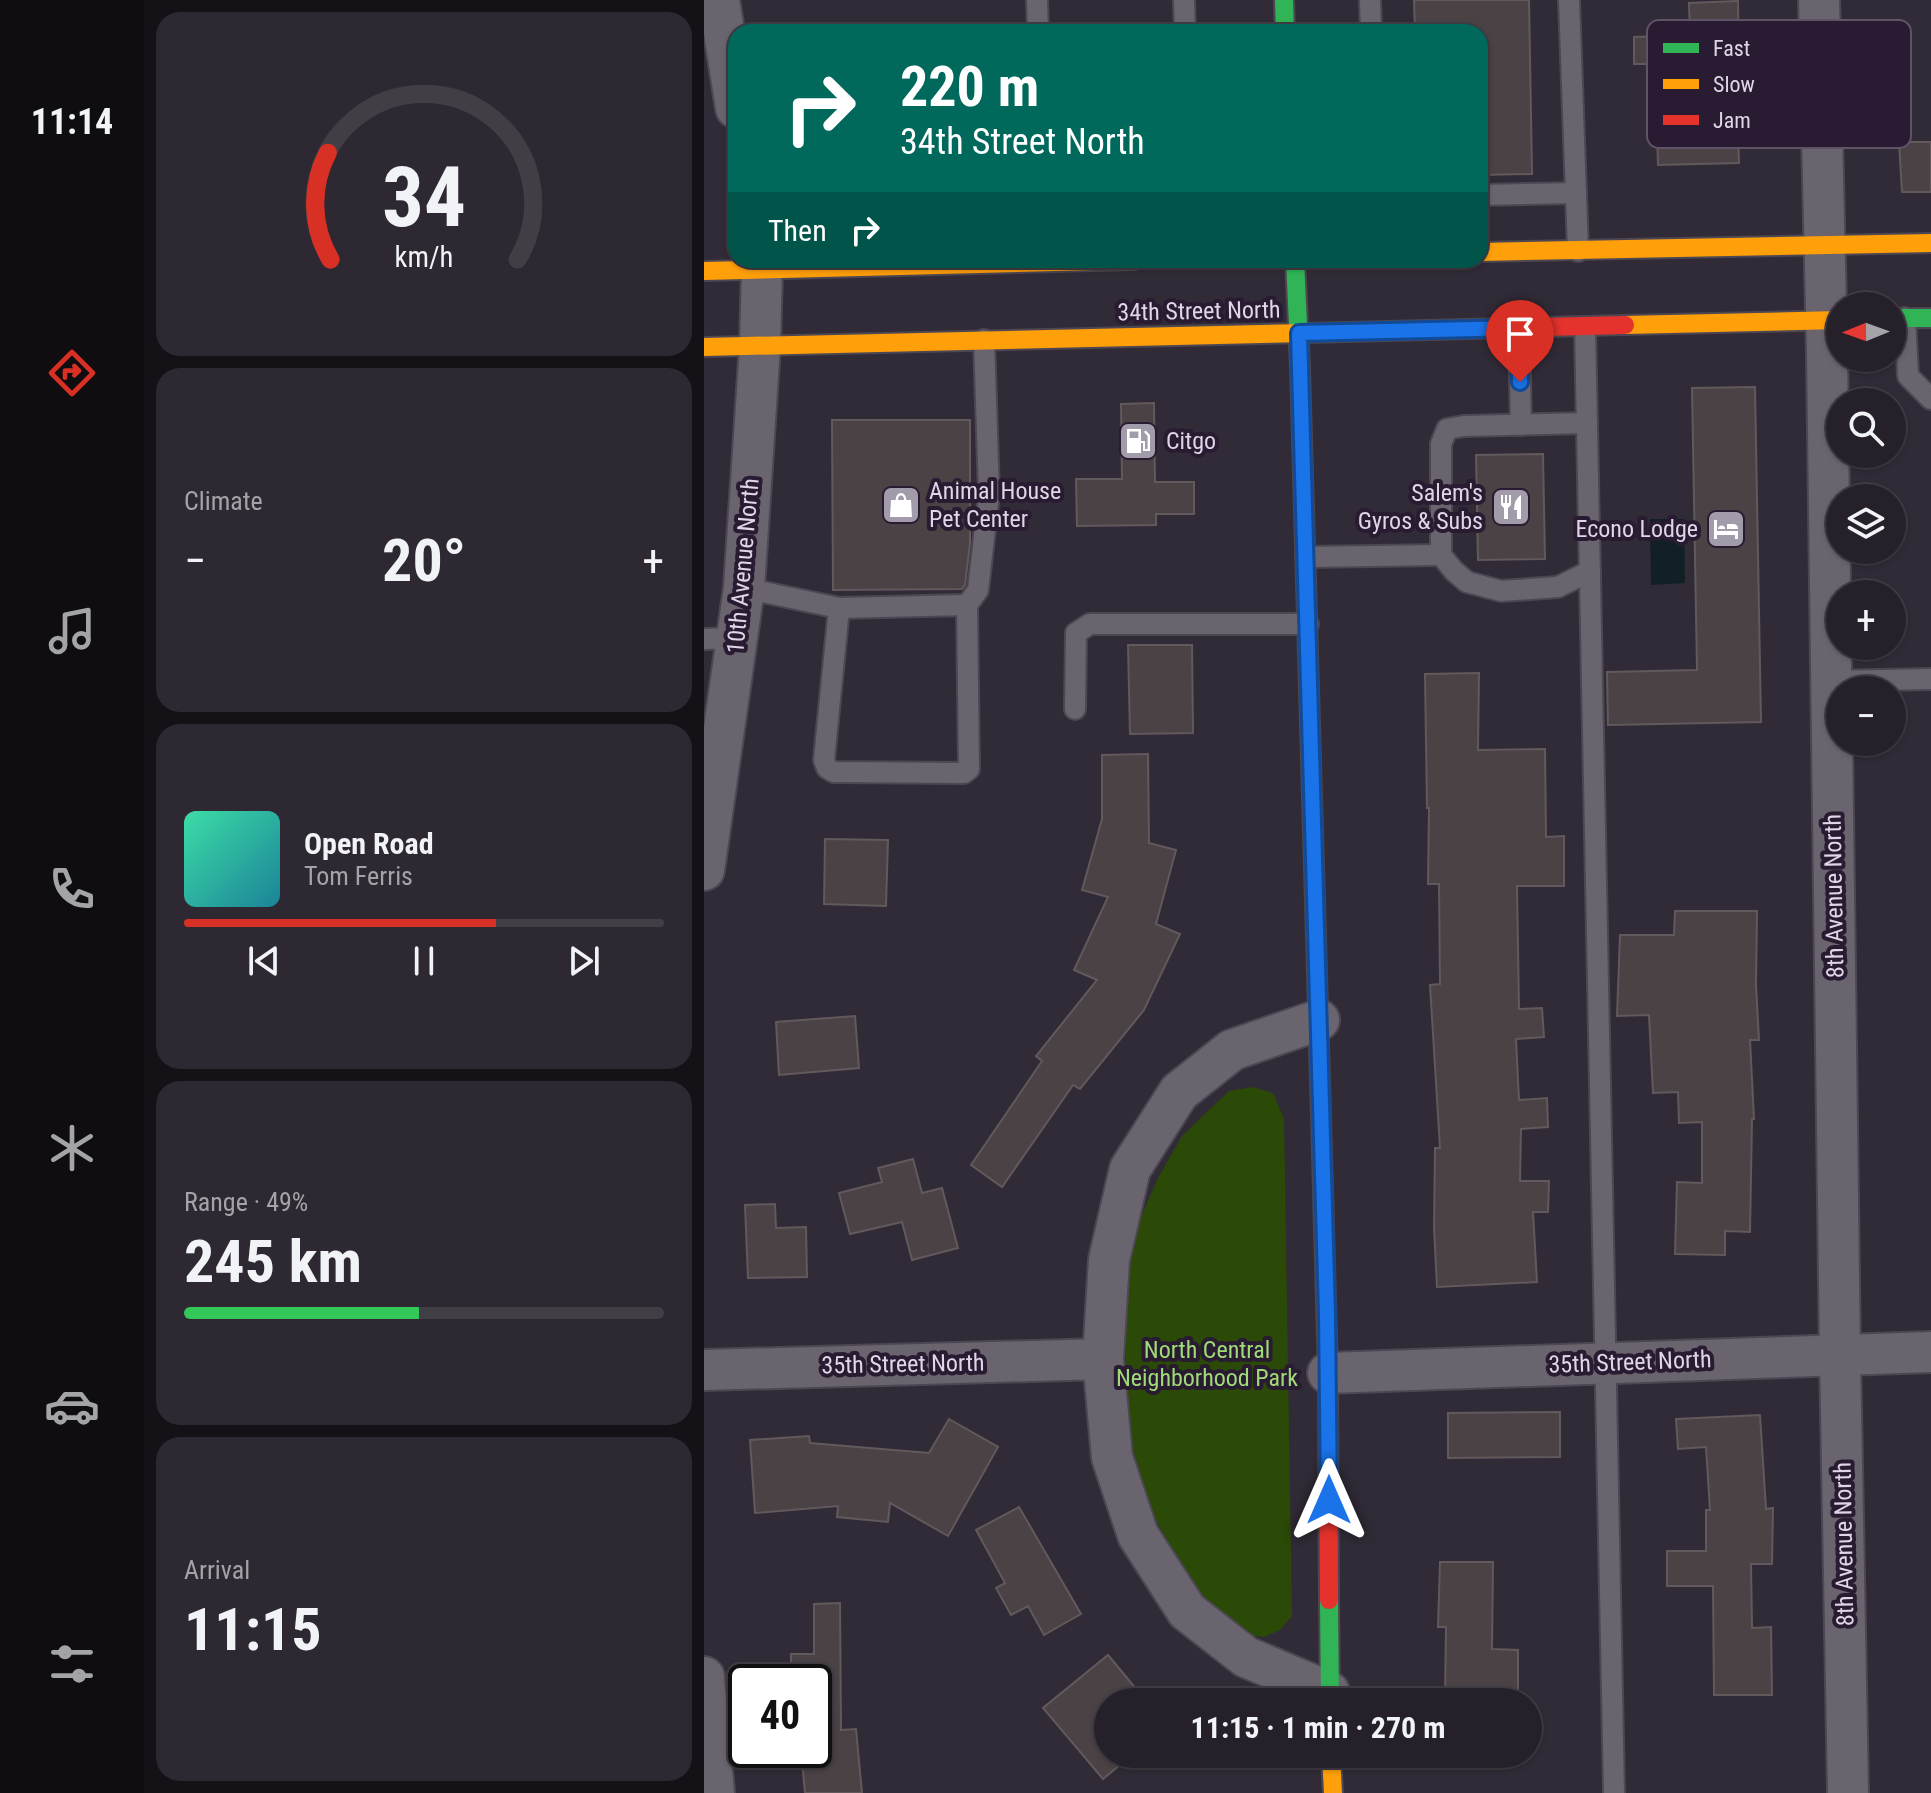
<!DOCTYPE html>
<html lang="en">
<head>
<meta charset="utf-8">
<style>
	:root { --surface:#252029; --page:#2d2831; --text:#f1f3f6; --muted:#a3a3a8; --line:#423e46; --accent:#d93025 }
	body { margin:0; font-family:"Roboto Condensed",sans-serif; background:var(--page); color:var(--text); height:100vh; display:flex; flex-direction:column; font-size:30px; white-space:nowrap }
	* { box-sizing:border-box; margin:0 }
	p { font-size:26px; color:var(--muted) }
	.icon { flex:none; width:44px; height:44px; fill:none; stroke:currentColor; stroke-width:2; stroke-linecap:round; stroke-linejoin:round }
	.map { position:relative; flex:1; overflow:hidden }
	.side { display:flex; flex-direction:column; gap:12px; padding:12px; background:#141217; width:560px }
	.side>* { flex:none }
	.hud { position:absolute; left:24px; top:24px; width:760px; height:244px; border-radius:24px; box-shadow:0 2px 6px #0004,0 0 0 2px var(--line); background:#00695c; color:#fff; overflow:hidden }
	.needle { width:52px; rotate:269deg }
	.fabs { position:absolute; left:1122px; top:292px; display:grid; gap:16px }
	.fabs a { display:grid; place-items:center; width:80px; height:80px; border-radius:50%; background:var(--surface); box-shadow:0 2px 6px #0004,0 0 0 2px var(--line); font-size:40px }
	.speed { position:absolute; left:24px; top:1664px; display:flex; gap:16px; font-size:40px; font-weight:700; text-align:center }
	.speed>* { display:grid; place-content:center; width:104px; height:104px; border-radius:50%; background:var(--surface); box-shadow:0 2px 6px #0004,0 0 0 2px var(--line); line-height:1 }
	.speed .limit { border:4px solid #111; border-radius:12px; background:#fff; color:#111 }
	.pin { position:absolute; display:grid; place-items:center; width:68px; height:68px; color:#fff; margin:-82px -34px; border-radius:50% 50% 50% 0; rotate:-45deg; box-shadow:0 0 8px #0007 }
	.pin .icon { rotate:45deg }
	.me { position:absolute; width:88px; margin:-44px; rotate:0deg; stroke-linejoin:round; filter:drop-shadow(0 0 6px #0008) }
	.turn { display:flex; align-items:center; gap:28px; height:168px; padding:0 40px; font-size:36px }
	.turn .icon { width:104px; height:104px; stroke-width:2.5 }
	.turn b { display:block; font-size:56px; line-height:68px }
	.then { display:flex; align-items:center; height:76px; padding:0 40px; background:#0003; gap:16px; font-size:30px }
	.big { font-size:60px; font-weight:700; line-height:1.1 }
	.side .card { flex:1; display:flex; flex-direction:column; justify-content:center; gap:12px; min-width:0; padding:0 28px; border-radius:24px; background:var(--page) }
	.side .dial { align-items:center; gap:0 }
	.dial svg { height:208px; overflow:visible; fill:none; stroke:var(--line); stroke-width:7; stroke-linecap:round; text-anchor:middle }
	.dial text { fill:var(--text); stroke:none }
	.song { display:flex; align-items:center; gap:24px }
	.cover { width:96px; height:96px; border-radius:12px; background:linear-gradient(135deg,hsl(160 70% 55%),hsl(190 70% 35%)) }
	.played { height:8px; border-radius:4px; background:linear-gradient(90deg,var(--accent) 65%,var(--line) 65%) }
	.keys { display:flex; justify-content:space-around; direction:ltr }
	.heat { display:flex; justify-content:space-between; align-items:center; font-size:44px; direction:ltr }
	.charge { height:12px; border-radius:6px; background:linear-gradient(90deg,#34c759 49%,var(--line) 0) }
	.trip { position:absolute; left:390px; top:1688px; width:448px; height:80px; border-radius:40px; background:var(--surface); box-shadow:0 2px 6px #0004,0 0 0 2px var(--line); font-weight:700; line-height:80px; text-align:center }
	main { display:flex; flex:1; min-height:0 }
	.tab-bar { display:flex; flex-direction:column; width:144px; justify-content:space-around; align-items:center; background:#0f0d10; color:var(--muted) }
	.tab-bar .icon { width:56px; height:56px }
	.tab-bar .active { color:var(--accent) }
	.tab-bar b { font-size:36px; color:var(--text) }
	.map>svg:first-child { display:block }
	.green { fill:#2b4907 }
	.water { fill:#121f25 }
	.building { fill:#4b4245; stroke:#61595b; stroke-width:2 }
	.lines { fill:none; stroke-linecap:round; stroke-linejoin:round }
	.lane-casing { stroke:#4c4752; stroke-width:24 }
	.street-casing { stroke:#4c4752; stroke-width:44 }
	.fast-casing { stroke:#4c4752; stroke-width:22 }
	.slow-casing { stroke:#4c4752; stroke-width:22 }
	.jam-casing { stroke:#4c4752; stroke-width:22 }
	.lane { stroke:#69646d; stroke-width:20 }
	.street { stroke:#69646d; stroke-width:40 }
	.fast { stroke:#30b455; stroke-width:18 }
	.slow { stroke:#ff9f0a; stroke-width:18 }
	.jam { stroke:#e5322d; stroke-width:18 }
	.route-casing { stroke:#114b97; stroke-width:20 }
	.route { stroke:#1a73e8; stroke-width:14 }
	.labels { text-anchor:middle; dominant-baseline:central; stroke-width:8; stroke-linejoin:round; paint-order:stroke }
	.street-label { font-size:24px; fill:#dfd7e7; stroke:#281b32 }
	.poi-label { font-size:24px; fill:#dfd7e7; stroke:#281b32; text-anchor:start }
	.park-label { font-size:24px; fill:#a0db75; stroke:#281b32 }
	.key { fill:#281b32; stroke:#5f5368; stroke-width:2 }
	.key-label { font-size:22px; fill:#dfd7e7 }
</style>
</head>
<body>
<main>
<nav class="tab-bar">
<b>11:14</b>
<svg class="icon active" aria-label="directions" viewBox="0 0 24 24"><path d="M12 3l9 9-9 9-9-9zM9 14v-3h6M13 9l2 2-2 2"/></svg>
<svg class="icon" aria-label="music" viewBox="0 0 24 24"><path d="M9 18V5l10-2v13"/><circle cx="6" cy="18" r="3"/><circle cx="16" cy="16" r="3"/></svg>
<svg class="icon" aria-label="phone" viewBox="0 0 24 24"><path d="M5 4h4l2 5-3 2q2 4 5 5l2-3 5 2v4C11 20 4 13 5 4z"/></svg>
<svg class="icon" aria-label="climate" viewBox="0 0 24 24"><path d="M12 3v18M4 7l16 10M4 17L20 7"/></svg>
<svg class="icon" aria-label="car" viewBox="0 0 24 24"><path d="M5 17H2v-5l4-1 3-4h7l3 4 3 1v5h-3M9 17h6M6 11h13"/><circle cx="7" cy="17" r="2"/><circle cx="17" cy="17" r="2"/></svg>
<svg class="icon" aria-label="filters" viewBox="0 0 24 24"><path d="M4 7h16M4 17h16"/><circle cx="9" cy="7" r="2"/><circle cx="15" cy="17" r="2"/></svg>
</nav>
<section class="side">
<div class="card dial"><svg viewBox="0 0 100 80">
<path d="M14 69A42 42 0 1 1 86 69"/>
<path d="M14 69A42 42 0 0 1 13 28" stroke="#d93025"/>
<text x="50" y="56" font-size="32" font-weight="700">34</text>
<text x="50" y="72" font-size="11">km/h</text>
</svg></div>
<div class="card"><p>Climate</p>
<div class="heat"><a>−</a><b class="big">20°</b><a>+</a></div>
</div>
<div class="card">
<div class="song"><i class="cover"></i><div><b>Open Road</b><p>Tom Ferris</p></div></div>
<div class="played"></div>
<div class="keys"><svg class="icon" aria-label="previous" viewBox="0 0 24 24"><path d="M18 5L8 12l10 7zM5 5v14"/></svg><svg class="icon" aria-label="pause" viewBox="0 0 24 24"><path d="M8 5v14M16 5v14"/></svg><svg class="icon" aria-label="next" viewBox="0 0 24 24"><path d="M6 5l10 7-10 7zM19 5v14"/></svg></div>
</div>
<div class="card"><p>Range · 49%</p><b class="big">245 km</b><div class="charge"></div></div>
<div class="card"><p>Arrival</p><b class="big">11:15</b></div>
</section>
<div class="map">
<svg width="1227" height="1793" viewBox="0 0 1227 1793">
	<rect width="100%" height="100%" fill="#312b37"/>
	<polygon class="green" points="549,1087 569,1093 580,1119 588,1616 576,1630 560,1637 542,1635 509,1610 475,1562 446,1509 425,1435 421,1367 423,1288 433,1226 454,1178 478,1136 525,1091"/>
	<polygon class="water" points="946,519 980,519 981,583 947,585"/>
	<g class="building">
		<polygon points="710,0 825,0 828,174 776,175 776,32 711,32"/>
		<polygon points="1034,1 1035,61 1032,62 1035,163 954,165 951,64 930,64 930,37 986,35 985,3"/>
		<polygon points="1195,142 1227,142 1227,192 1198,192"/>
		<polygon points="1051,387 1057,722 904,725 903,672 993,670 988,388"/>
		<polygon points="450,403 451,482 490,482 490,514 452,514 452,525 373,526 372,479 418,479 417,404"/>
		<polygon points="128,420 266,420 266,543 261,585 258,589 129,590"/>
		<polygon points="839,454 841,559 774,560 772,455"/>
		<polygon points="424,645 488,645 489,733 426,734"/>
		<polygon points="775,673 774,750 841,749 842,837 860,836 860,886 813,886 815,1009 838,1008 840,1037 812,1039 815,1100 843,1098 844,1127 817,1129 816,1181 845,1181 844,1212 829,1212 833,1282 733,1287 730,1227 731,1148 736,1148 726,985 736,984 735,884 724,884 725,808 723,808 721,674"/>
		<polygon points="444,754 445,843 472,850 452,924 476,934 440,1010 376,1089 369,1085 298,1187 267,1165 338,1061 332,1056 393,980 370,970 404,897 378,890 398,819 398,755"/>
		<polygon points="121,839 184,840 182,906 120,904"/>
		<polygon points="971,911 1053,911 1052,985 1055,1040 1046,1040 1050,1119 1048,1119 1046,1232 1021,1231 1021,1255 971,1254 973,1182 998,1183 998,1122 975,1123 974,1092 949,1093 945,1015 913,1016 916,935 970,935"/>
		<polygon points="151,1016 155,1068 75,1075 72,1022"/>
		<polygon points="209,1159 218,1193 238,1188 254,1248 208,1260 198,1222 146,1234 135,1193 178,1182 174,1168"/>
		<polygon points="71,1204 72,1228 102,1227 103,1277 44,1278 41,1205"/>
		<polygon points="856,1412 856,1457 744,1458 744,1413"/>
		<polygon points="1056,1415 1062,1509 1069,1508 1068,1564 1047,1564 1048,1628 1067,1627 1068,1695 1010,1695 1009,1586 963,1586 963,1551 1002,1551 1002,1510 1006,1510 1002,1447 974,1449 972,1419"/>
		<polygon points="245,1419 294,1447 244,1536 186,1503 184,1522 133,1517 134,1506 51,1513 46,1440 105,1436 106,1443 225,1453"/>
		<polygon points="315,1507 377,1614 340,1635 324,1606 307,1615 292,1588 301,1583 272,1530"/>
		<polygon points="736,1562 789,1562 788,1649 814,1650 814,1700 741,1699 742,1627 734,1627"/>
		<polygon points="136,1603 137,1730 152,1729 158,1793 101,1793 97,1750 110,1750 110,1682 87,1682 87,1654 110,1654 110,1604"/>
		<polygon points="404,1655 443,1702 404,1702 404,1754 429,1754 399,1779 339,1708"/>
	</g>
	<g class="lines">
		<defs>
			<g id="lane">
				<polyline points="333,0 334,32"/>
				<polyline points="480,0 481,32"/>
				<polyline points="666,0 667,32"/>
				<polyline points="865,0 874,251"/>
				<polyline points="776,195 872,193"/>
				<polyline points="1201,318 1204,376 1227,399"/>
				<polyline points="881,327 910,1793"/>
				<polyline points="815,328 817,425"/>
				<polyline points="883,423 760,426 743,429 737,444 737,555 750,571 763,582 797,591 854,587 886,571"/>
				<polyline points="602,557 737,555"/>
				<polyline points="40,588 135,608 263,605"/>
				<polyline points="135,608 120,760 123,768 130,772 260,773 265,769 263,605 274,590 285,494 280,340"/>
				<polyline points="0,639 33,638"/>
				<polyline points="1127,681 1227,679"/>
				<polyline points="371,709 372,633 386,624 604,624"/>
			</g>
			<g id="street">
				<polyline points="15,0 32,108"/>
				<polyline points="1115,0 1123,354 1136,1355 1144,1793"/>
				<polyline points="0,870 40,588 56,345 58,269 56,260"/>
				<polyline points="399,1359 405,1260 426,1169 475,1092 528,1050 615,1020"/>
				<polyline points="0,1370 399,1359 408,1457 434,1535 483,1611 542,1657 625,1692"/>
				<polyline points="624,1373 1227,1352"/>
				<polyline points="0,1677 10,1793"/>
			</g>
			<g id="fast">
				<polyline points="580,0 581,32"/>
				<polyline points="591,260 596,368 616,1081"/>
				<polyline points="1188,318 1227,318"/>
				<polyline points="625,1600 626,1702"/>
			</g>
			<g id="slow">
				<polyline points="776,252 1227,243"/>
				<polyline points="0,271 430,260"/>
				<polyline points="921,325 1136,320"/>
				<polyline points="0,347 645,332"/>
				<polyline points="627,1754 629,1793"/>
			</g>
			<g id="jam">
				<polyline points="645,332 921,325"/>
				<polyline points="616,1081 624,1373 625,1600"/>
			</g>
		</defs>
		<use href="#lane" class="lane-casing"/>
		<use href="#street" class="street-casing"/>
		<use href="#fast" class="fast-casing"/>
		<use href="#slow" class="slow-casing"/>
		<use href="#jam" class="jam-casing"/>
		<use href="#lane" class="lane"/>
		<use href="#street" class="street"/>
		<use href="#fast" class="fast"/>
		<use href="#slow" class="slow"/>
		<use href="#jam" class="jam"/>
	</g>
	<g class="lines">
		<defs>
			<polyline id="route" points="625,1500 623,1314 595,333 815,328 816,382"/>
		</defs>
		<use href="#route" class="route-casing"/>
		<use href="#route" class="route"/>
	</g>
	<defs>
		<symbol id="fuel-square" viewBox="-11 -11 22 22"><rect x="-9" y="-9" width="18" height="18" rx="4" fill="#a29ba9" stroke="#281b32"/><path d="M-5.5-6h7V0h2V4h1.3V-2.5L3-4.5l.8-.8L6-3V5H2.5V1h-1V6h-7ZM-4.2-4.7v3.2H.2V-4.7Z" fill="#fff"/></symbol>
		<symbol id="shop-square" viewBox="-11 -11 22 22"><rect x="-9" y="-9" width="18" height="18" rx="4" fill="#a29ba9" stroke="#281b32"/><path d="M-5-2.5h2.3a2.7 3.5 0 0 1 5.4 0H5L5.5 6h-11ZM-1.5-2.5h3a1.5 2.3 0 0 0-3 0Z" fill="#fff"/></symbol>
		<symbol id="restaurant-square" viewBox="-11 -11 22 22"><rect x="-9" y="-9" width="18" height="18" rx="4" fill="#a29ba9" stroke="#281b32"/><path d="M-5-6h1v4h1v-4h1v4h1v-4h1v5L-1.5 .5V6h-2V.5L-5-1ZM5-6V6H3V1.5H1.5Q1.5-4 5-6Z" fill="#fff"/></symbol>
		<symbol id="hotel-square" viewBox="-11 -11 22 22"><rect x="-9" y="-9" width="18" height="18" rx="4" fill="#a29ba9" stroke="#281b32"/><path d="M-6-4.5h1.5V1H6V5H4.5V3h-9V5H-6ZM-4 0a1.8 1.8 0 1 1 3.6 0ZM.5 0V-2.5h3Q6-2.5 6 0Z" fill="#fff"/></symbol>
	</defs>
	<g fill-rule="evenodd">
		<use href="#fuel-square" x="412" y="419" width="44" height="44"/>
		<use href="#shop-square" x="175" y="483" width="44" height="44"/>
		<use href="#restaurant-square" x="785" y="485" width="44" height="44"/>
		<use href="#hotel-square" x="1000" y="507" width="44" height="44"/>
	</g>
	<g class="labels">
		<g class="street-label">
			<text transform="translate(495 311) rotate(-1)">34th Street North</text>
			<text transform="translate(39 566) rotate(-85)">10th Avenue North</text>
			<text transform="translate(1130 896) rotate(-91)">8th Avenue North</text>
			<text transform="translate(926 1362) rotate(-2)">35th Street North</text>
			<text transform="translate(199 1364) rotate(-1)">35th Street North</text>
			<text transform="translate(1140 1544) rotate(-91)">8th Avenue North</text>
		</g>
		<g class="poi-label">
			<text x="462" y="441">Citgo</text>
			<text x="225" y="491">Animal House<tspan x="225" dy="28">Pet Center</tspan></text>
			<text x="779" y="493" text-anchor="end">Salem's<tspan x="779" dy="28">Gyros &amp; Subs</tspan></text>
			<text x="994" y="529" text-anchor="end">Econo Lodge</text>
		</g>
		<g class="park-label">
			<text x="503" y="1350">North Central<tspan x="503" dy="28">Neighborhood Park</tspan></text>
		</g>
	</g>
	<rect x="943" y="20" width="264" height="128" rx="12" class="key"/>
	<rect x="959" y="43" width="36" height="10" fill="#30b455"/>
	<rect x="959" y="79" width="36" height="10" fill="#ff9f0a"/>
	<rect x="959" y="115" width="36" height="10" fill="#e5322d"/>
	<g class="key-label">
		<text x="1009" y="56">Fast</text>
		<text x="1009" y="92">Slow</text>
		<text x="1009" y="128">Jam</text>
	</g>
</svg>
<div class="fabs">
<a><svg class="needle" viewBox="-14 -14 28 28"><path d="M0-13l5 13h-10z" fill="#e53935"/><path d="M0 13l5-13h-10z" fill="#a3a3a8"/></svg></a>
<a><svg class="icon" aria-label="search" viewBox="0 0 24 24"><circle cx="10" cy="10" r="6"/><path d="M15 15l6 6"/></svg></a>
<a><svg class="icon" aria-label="layers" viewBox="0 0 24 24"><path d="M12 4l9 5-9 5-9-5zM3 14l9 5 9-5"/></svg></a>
<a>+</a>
<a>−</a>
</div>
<div class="speed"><div class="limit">40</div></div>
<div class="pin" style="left:816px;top:382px;background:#d93025"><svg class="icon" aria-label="arrive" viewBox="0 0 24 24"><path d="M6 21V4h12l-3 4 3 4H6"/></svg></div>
<svg class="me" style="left:625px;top:1500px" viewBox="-20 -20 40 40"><path d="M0-17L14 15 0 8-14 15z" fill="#1a73e8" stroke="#fff" stroke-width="4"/></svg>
<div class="trip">11:15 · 1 min · 270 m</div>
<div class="hud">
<div class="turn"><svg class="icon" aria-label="right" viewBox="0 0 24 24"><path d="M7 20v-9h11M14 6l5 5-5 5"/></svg><div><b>220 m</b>34th Street North</div></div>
<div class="then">Then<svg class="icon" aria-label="right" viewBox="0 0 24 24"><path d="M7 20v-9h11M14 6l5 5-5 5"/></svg></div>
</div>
</div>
</main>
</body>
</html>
